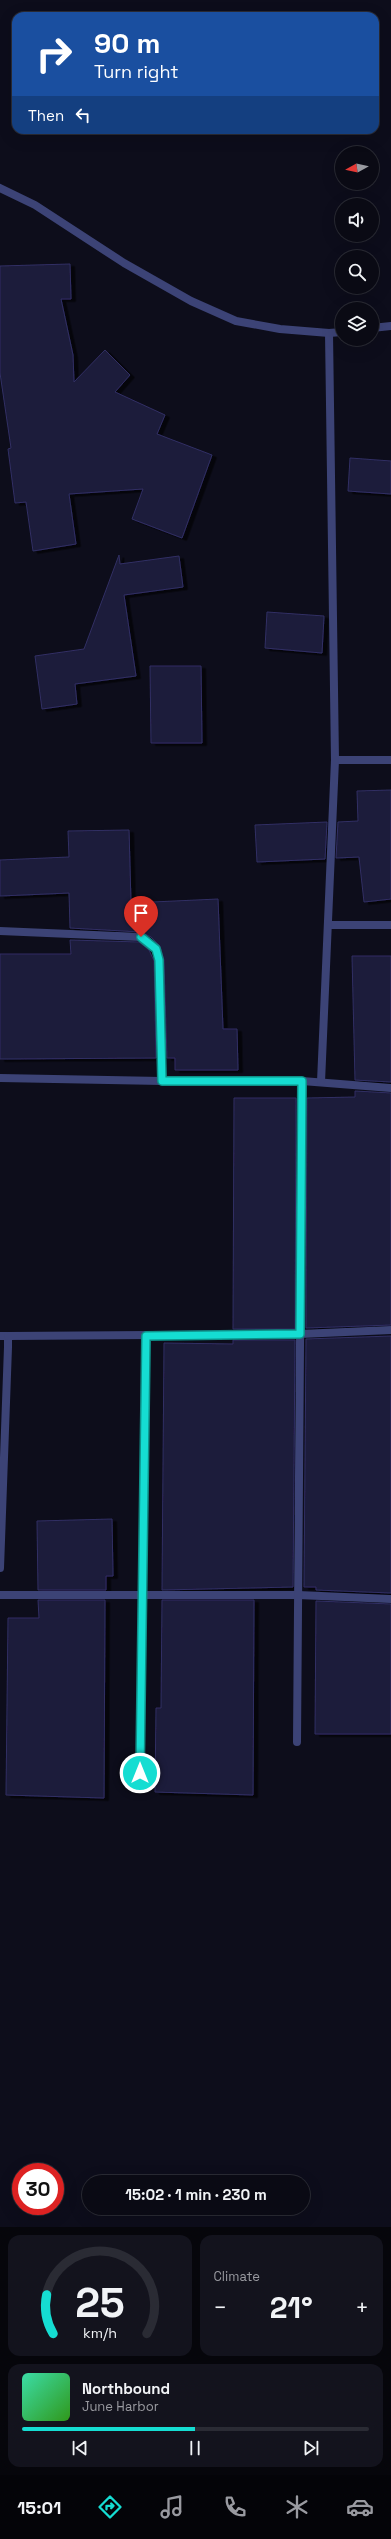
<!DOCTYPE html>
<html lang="en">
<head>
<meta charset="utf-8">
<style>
	:root { --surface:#0a0a14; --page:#13131d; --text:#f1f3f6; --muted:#999aa0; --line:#2a2b34; --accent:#15ddd2 }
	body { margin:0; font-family:"Space Grotesk",sans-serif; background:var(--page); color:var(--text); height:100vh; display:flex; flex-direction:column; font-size:15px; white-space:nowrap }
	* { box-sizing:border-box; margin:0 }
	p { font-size:13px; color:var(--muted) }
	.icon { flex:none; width:22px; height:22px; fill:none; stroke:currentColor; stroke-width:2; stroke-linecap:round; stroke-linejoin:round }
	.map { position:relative; height:2227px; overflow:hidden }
	.sheet { display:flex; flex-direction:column; gap:8px; padding:8px; background:#06060b; flex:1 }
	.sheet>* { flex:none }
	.top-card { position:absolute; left:12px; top:12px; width:367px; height:122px; border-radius:12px; box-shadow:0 4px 16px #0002,0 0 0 1px var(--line); background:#1a4fa0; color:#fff; overflow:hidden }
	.needle { width:26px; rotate:262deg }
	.fabs { position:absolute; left:335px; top:146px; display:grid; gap:8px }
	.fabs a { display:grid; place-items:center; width:44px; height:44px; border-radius:50%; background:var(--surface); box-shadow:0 4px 16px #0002,0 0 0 1px var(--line); font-size:20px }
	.speed { position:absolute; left:12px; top:2163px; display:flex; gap:8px; font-size:20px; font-weight:700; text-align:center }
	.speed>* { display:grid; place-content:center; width:52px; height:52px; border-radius:50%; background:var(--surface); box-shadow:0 4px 16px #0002,0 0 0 1px var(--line); line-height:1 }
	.speed .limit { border:6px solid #d22; background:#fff; color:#111 }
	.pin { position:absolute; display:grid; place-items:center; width:34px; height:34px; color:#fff; margin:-41px -17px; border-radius:50% 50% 50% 0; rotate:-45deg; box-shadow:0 0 4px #0007 }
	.pin .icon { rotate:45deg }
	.me { position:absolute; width:44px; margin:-22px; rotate:0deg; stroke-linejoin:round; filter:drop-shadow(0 0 3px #0008) }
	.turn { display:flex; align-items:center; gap:14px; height:84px; padding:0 16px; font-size:18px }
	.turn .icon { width:52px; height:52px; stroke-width:2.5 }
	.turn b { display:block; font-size:28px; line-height:34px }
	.then { display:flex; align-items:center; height:38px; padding:0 16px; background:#0003; gap:8px; font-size:15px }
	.big { font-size:30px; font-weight:700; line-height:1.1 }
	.sheet .card { flex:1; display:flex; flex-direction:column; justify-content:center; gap:6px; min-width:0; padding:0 14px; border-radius:12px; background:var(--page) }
	.sheet .dial { align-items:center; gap:0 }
	.dial svg { height:104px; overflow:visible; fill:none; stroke:var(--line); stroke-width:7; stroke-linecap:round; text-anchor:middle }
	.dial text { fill:var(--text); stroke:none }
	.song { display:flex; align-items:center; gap:12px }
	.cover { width:48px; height:48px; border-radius:6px; background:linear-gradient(135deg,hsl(160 70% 55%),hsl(110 70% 35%)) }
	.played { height:4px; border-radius:2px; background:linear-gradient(90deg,var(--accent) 50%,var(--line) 50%) }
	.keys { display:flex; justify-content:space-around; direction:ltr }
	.heat { display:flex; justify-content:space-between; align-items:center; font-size:22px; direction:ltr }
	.sheet .tiles { flex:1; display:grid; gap:8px; grid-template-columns:1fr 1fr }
	.card:last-child { grid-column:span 2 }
	.trip { position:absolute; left:82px; top:2175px; width:228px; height:40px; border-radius:20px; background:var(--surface); box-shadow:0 4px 16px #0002,0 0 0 1px var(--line); font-weight:700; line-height:40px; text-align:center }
	.tabs { display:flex; height:64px; justify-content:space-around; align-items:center; background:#040408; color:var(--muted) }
	.tabs .icon { width:28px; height:28px }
	.tabs .current { color:var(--accent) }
	.tabs b { font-size:18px; color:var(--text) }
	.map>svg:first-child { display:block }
	.building { fill:#1c1b3a; stroke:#312f64; filter:url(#shadow) }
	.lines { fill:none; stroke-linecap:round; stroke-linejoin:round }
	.street { stroke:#3c4376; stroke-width:8 }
	.route-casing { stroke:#0e9088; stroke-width:10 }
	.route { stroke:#15ddd2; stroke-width:7 }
</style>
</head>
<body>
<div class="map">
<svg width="391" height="2227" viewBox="0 0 391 2227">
	<defs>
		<filter id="shadow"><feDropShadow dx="4.5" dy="2.5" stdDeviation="0" flood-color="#0009"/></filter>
	</defs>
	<rect width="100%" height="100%" fill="#0d0d1b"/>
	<g class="building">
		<polygon points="70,264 71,299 61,299 73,355 74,382 105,350 130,375 115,392 165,415 157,434 212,455 182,538 132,519 143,489 69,494 76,544 33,551 26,502 15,503 8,449 11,448 0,373 0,266"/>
		<polygon points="350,458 391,461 391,494 348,491"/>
		<polygon points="119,555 120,564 179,556 183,587 124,595 136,676 75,684 77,704 42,709 35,656 84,649"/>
		<polygon points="267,612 324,616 322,653 265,648"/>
		<polygon points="150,666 201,666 202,743 151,743"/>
		<polygon points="391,790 391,899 364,902 359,857 336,858 338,822 358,821 357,791"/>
		<polygon points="327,822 325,859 257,862 255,825"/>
		<polygon points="129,830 131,903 218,899 223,1029 237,1029 238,1070 175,1070 175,1058 167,1058 164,960 160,946 151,937 141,932 70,928 69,893 0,896 0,860 69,857 68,831"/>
		<polygon points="70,940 139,942 149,950 154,961 156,1058 0,1059 0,954 71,954"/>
		<polygon points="352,956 391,956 391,1082 355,1080"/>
		<polygon points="355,1091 391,1093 391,1325 306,1328 307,1098 355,1097"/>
		<polygon points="234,1098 296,1098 295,1329 233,1329"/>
		<polygon points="391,1336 391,1593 316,1590 316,1587 304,1587 306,1339"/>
		<polygon points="233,1340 295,1340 293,1587 162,1590 164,1343 233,1344"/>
		<polygon points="112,1519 113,1576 106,1576 106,1590 38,1590 37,1521"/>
		<polygon points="38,1600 105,1600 104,1798 6,1795 8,1618 39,1618"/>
		<polygon points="162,1600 254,1600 253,1795 155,1792 156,1708 161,1708"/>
		<polygon points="316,1601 391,1604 391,1734 315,1734"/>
	</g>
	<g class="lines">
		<g class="street">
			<polyline points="0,188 35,205 124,263 191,301 236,321 280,329 329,333 342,332"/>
			<polyline points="372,328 391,326"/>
			<polyline points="335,760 391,760"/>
			<polyline points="329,925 391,925"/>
			<path d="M0 931 141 937C152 943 156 948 159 960L162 1081"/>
			<polyline points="0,1078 162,1081 302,1081 391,1088"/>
			<polyline points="321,1082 335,760 329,333"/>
			<polyline points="0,1336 8,1336 8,1347 0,1568"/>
			<polyline points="8,1336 300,1334 391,1330"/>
			<polyline points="0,1595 298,1595 391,1599"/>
			<polyline points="297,1742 302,1081"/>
			<polyline points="140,1773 146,1336"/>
		</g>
	</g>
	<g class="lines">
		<defs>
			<polyline id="route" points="140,1773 146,1336 300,1334 302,1081 162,1081 159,960 156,949 141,937"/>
		</defs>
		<use href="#route" class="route-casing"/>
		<use href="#route" class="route"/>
	</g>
</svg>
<div class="fabs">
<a><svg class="needle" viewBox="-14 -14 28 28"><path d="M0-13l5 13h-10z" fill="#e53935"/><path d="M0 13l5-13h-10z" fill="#999aa0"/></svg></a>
<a><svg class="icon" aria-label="sound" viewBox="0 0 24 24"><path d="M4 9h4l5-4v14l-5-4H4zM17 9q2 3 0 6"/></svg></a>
<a><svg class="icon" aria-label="search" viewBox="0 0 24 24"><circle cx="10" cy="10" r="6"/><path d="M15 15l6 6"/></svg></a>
<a><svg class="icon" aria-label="layers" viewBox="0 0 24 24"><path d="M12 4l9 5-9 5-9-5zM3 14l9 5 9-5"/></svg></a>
</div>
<div class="speed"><div class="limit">30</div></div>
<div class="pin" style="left:141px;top:937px;background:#d93025"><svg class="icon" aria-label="arrive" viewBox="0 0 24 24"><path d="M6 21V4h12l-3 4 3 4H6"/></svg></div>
<svg class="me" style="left:140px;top:1773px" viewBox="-20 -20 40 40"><circle r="17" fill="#15ddd2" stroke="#fff" stroke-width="3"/><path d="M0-11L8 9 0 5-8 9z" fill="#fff"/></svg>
<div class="trip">15:02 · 1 min · 230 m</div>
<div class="top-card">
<div class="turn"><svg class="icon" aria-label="right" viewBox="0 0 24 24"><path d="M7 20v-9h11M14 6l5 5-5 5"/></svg><div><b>90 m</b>Turn right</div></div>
<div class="then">Then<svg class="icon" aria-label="left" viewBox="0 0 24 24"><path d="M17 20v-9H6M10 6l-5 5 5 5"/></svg></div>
</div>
</div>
<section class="sheet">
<div class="tiles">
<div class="card dial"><svg viewBox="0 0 100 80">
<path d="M14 69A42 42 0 1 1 86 69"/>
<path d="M14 69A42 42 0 0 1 9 39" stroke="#15ddd2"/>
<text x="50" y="56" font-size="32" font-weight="700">25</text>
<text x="50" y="72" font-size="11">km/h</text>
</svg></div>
<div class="card"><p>Climate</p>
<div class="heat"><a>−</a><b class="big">21°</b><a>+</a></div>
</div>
<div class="card">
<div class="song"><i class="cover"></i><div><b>Northbound</b><p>June Harbor</p></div></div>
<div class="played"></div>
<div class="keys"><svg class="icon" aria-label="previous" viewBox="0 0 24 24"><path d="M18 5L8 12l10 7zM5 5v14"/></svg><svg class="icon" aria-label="pause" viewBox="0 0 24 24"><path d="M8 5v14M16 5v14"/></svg><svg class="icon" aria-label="next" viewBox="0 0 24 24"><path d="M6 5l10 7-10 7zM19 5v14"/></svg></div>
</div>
</div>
</section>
<nav class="tabs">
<b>15:01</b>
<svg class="icon current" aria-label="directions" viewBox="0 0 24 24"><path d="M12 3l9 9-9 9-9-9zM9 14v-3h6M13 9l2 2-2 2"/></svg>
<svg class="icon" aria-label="music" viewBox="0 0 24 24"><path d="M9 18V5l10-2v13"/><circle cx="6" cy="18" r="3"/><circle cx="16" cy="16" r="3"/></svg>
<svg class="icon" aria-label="phone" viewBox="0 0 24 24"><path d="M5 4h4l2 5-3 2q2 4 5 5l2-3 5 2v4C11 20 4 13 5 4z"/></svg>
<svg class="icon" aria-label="climate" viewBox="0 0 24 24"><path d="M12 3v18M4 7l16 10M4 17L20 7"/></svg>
<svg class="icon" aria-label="car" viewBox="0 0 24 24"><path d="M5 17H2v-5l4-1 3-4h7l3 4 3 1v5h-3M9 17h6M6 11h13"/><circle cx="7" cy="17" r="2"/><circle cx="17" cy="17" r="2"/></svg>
</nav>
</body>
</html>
